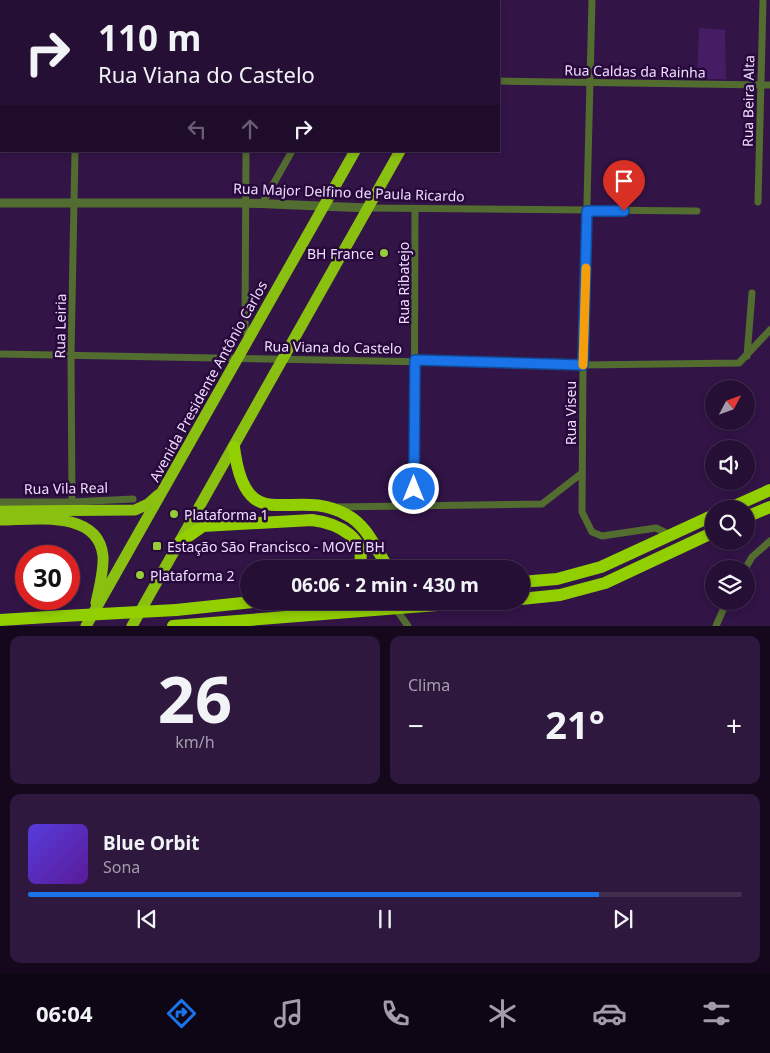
<!DOCTYPE html>
<html lang="pt">
<head>
<meta charset="utf-8">
<style>
	:root { --surface:#260f35; --page:#2e183d; --text:#f1f3f6; --muted:#a49cad; --line:#422f50; --accent:#1a73e8 }
	body { margin:0; font-family:"Noto Sans",sans-serif; background:var(--page); color:var(--text); height:100vh; display:flex; flex-direction:column; font-size:19px; white-space:nowrap }
	* { box-sizing:border-box; margin:0 }
	p { font-size:16px; color:var(--muted) }
	.icon { flex:none; width:28px; height:28px; fill:none; stroke:currentColor; stroke-width:2; stroke-linecap:round; stroke-linejoin:round }
	.map { position:relative; height:626px; overflow:hidden }
	.panel { display:flex; flex-direction:column; gap:10px; padding:10px; background:#15081d; flex:1 }
	.panel>* { flex:none }
	.banner { position:absolute; left:0px; top:0px; width:500px; height:152px; box-shadow:0 2px 8px #0003,0 0 0 1px var(--line); background:#260f35; color:var(--text); overflow:hidden }
	.needle { width:32px; rotate:49deg }
	.controls { position:absolute; left:705px; top:380px; display:grid; gap:10px }
	.controls a { display:grid; place-items:center; width:50px; height:50px; border-radius:50%; background:var(--surface); box-shadow:0 2px 8px #0003,0 0 0 1px var(--line); font-size:25px }
	.speed { position:absolute; left:15px; top:545px; display:flex; gap:10px; font-size:25px; font-weight:700; text-align:center }
	.speed>* { display:grid; place-content:center; width:65px; height:65px; border-radius:50%; background:var(--surface); box-shadow:0 2px 8px #0003,0 0 0 1px var(--line); line-height:1 }
	.speed .limit { border:8px solid #d22; background:#fff; color:#111 }
	.pin { position:absolute; display:grid; place-items:center; width:42px; height:42px; color:#fff; margin:-51px -21px; border-radius:50% 50% 50% 0; rotate:-45deg; box-shadow:0 0 5px #0007 }
	.pin .icon { rotate:45deg }
	.me { position:absolute; width:55px; margin:-28px; rotate:0deg; stroke-linejoin:round; filter:drop-shadow(0 0 4px #0008) }
	.turn { display:flex; align-items:center; gap:18px; height:105px; padding:0 15px; font-size:22px }
	.turn .icon { width:65px; height:65px; stroke-width:2.5 }
	.turn b { display:block; font-size:35px; line-height:42px }
	.lanes { display:flex; align-items:center; height:48px; padding:0 15px; background:#0003; justify-content:center; gap:25px; direction:ltr }
	.lanes .off { opacity:.35 }
	.big { font-size:38px; font-weight:700; line-height:1.1 }
	.panel .widget { flex:1; display:flex; flex-direction:column; justify-content:center; gap:8px; min-width:0; padding:0 18px; border-radius:10px; background:var(--page) }
	.panel .dial { align-items:center; gap:0 }
	.dial b { font-size:65px; line-height:1 }
	.song { display:flex; align-items:center; gap:15px }
	.cover { width:60px; height:60px; border-radius:8px; background:linear-gradient(135deg,hsl(250 70% 55%),hsl(270 70% 35%)) }
	.played { height:5px; border-radius:2px; background:linear-gradient(90deg,var(--accent) 80%,var(--line) 80%) }
	.keys { display:flex; justify-content:space-around; direction:ltr }
	.heat { display:flex; justify-content:space-between; align-items:center; font-size:28px; direction:ltr }
	.panel .tiles { flex:1; display:grid; gap:10px; grid-template-columns:1fr 1fr }
	.widget:last-child { grid-column:span 2 }
	.trip { position:absolute; left:240px; top:560px; width:290px; height:50px; border-radius:25px; background:var(--surface); box-shadow:0 2px 8px #0003,0 0 0 1px var(--line); font-weight:700; line-height:50px; text-align:center }
	.tabs { display:flex; height:80px; justify-content:space-around; align-items:center; background:#0f0615; color:var(--muted) }
	.tabs .icon { width:35px; height:35px }
	.tabs .on { color:var(--accent) }
	.tabs b { font-size:22px; color:var(--text) }
	.map>svg:first-child { display:block }
	.green { fill:#461c65 }
	.lines { fill:none; stroke-linecap:round; stroke-linejoin:round }
	.minor { stroke:#536c2f; stroke-width:7 }
	.tertiary { stroke:#536c2f; stroke-width:9 }
	.trunk { stroke:#8ac110; stroke-width:11 }
	.motorway { stroke:#92cf00; stroke-width:12 }
	.motorway-bridge { stroke:#92cf00; stroke-width:12 }
	.route-casing { stroke:#114b97; stroke-width:12 }
	.route { stroke:#1a73e8; stroke-width:9 }
	.slow { stroke:#f59e0b; stroke-width:9 }
	.poi-dot { fill:#96cc39; stroke:#28093c; stroke-width:2 }
	.labels { text-anchor:middle; dominant-baseline:central; stroke-width:5; stroke-linejoin:round; paint-order:stroke }
	.street-label { font-size:14px; fill:#eedefe; stroke:#28093c }
	.poi-label { font-size:14px; fill:#eedefe; stroke:#28093c; text-anchor:start }
</style>
</head>
<body>
<div class="map">
<svg width="770" height="626" viewBox="0 0 770 626">
	<rect width="100%" height="100%" fill="#321447"/>
	<polygon class="green" points="699,28 725,30 726,79 697,79"/>
	<g class="lines">
		<g class="minor">
			<polyline points="315,0 341,1"/>
			<polyline points="592,0 583,365 582,512 592,532 602,536 656,528 670,535"/>
			<polyline points="80,1 80,0"/>
			<polyline points="248,1 248,0"/>
			<polyline points="0,76 1,76"/>
			<polyline points="499,81 770,85"/>
			<polyline points="246,151 245,326 248,338"/>
			<polyline points="758,202 763,0"/>
			<polyline points="262,204 292,151"/>
			<polyline points="368,208 697,211"/>
			<polyline points="0,354 583,365 739,363 770,330"/>
			<polyline points="747,356 752,293"/>
			<polyline points="0,502 72,502 133,499"/>
			<polyline points="72,502 71,355 75,151"/>
			<polyline points="336,507 542,504 582,473"/>
			<polyline points="414,508 415,209"/>
			<polyline points="745,569 752,557 770,541"/>
			<polyline points="396,609 408,626"/>
			<polyline points="716,626 727,601"/>
		</g>
		<polyline class="tertiary" points="0,203 245,203 368,208"/>
		<g class="trunk">
			<polyline points="435,1 436,0"/>
			<polyline points="484,1 485,0"/>
			<polyline points="0,511 135,510 148,504 158,495"/>
			<path d="M0 520C33 520 98 509 103 556 104 571 99 588 96 603"/>
			<polyline points="86,626 355,151"/>
			<polyline points="132,626 400,151"/>
		</g>
		<g class="motorway">
			<path d="M234 447C246 542 293 484 347 515 368 526 376 550 389 569"/>
			<polyline points="728,509 770,490"/>
			<polyline points="746,517 770,507"/>
			<path d="M180 542 203 526 312 520C336 523 371 538 358 569"/>
			<polyline points="521,582 557,579 601,567 714,515"/>
			<polyline points="521,599 560,595 605,583 714,532"/>
			<polyline points="176,610 262,601"/>
			<polyline points="0,620 64,616"/>
			<polyline points="173,626 488,601"/>
		</g>
		<polyline class="motorway-bridge" points="64,616 176,610"/>
	</g>
	<g class="lines">
		<defs>
			<polyline id="route" points="414,489 415,360 583,365 587,211 624,211"/>
		</defs>
		<use href="#route" class="route-casing"/>
		<use href="#route" class="route"/>
		<polyline class="slow" points="583,365 586,268"/>
	</g>
	<g class="poi-dot">
		<circle cx="384" cy="253" r="5"/>
		<circle cx="174" cy="514" r="5"/>
		<rect x="152" y="541" width="10" height="10" rx="2.5"/>
		<circle cx="140" cy="575" r="5"/>
	</g>
	<g class="labels">
		<g class="street-label">
			<text transform="translate(635 71) rotate(1)">Rua Caldas da Rainha</text>
			<text transform="translate(748 101) rotate(-89)">Rua Beira Alta</text>
			<text transform="translate(349 192) rotate(2)">Rua Major Delfino de Paula Ricardo</text>
			<text transform="translate(403 283) rotate(-90)">Rua Ribatejo</text>
			<text transform="translate(60 326) rotate(-89)">Rua Leiria</text>
			<text transform="translate(333 347) rotate(1)">Rua Viana do Castelo</text>
			<text transform="translate(208 381) rotate(-61)">Avenida Presidente Antônio Carlos</text>
			<text transform="translate(570 413) rotate(-90)">Rua Viseu</text>
			<text transform="translate(66 488) rotate(-1)">Rua Vila Real</text>
		</g>
		<g class="poi-label">
			<text x="374" y="253" text-anchor="end">BH France</text>
			<text x="184" y="514">Plataforma 1</text>
			<text x="167" y="546">Estação São Francisco - MOVE BH</text>
			<text x="150" y="575">Plataforma 2</text>
		</g>
	</g>
</svg>
<div class="controls">
<a><svg class="needle" viewBox="-14 -14 28 28"><path d="M0-13l5 13h-10z" fill="#e53935"/><path d="M0 13l5-13h-10z" fill="#a49cad"/></svg></a>
<a><svg class="icon" aria-label="sound" viewBox="0 0 24 24"><path d="M4 9h4l5-4v14l-5-4H4zM17 9q2 3 0 6"/></svg></a>
<a><svg class="icon" aria-label="search" viewBox="0 0 24 24"><circle cx="10" cy="10" r="6"/><path d="M15 15l6 6"/></svg></a>
<a><svg class="icon" aria-label="layers" viewBox="0 0 24 24"><path d="M12 4l9 5-9 5-9-5zM3 14l9 5 9-5"/></svg></a>
</div>
<div class="speed"><div class="limit">30</div></div>
<div class="pin" style="left:624px;top:211px;background:#d93025"><svg class="icon" aria-label="arrive" viewBox="0 0 24 24"><path d="M6 21V4h12l-3 4 3 4H6"/></svg></div>
<svg class="me" style="left:414px;top:489px" viewBox="-20 -20 40 40"><circle r="17" fill="#1a73e8" stroke="#fff" stroke-width="3"/><path d="M0-11L8 9 0 5-8 9z" fill="#fff"/></svg>
<div class="trip">06:06 · 2 min · 430 m</div>
<div class="banner">
<div class="turn"><svg class="icon" aria-label="right" viewBox="0 0 24 24"><path d="M7 20v-9h11M14 6l5 5-5 5"/></svg><div><b>110 m</b>Rua Viana do Castelo</div></div>
<div class="lanes"><svg class="icon off" aria-label="left" viewBox="0 0 24 24"><path d="M17 20v-9H6M10 6l-5 5 5 5"/></svg><svg class="icon off" aria-label="ahead" viewBox="0 0 24 24"><path d="M12 20V5M6 11l6-6 6 6"/></svg><svg class="icon" aria-label="right" viewBox="0 0 24 24"><path d="M7 20v-9h11M14 6l5 5-5 5"/></svg></div>
</div>
</div>
<section class="panel">
<div class="tiles">
<div class="widget dial"><b>26</b><p>km/h</p></div>
<div class="widget"><p>Clima</p>
<div class="heat"><a>−</a><b class="big">21°</b><a>+</a></div>
</div>
<div class="widget">
<div class="song"><i class="cover"></i><div><b>Blue Orbit</b><p>Sona</p></div></div>
<div class="played"></div>
<div class="keys"><svg class="icon" aria-label="previous" viewBox="0 0 24 24"><path d="M18 5L8 12l10 7zM5 5v14"/></svg><svg class="icon" aria-label="pause" viewBox="0 0 24 24"><path d="M8 5v14M16 5v14"/></svg><svg class="icon" aria-label="next" viewBox="0 0 24 24"><path d="M6 5l10 7-10 7zM19 5v14"/></svg></div>
</div>
</div>
</section>
<nav class="tabs">
<b>06:04</b>
<svg class="icon on" aria-label="directions" viewBox="0 0 24 24"><path d="M12 3l9 9-9 9-9-9zM9 14v-3h6M13 9l2 2-2 2"/></svg>
<svg class="icon" aria-label="music" viewBox="0 0 24 24"><path d="M9 18V5l10-2v13"/><circle cx="6" cy="18" r="3"/><circle cx="16" cy="16" r="3"/></svg>
<svg class="icon" aria-label="phone" viewBox="0 0 24 24"><path d="M5 4h4l2 5-3 2q2 4 5 5l2-3 5 2v4C11 20 4 13 5 4z"/></svg>
<svg class="icon" aria-label="climate" viewBox="0 0 24 24"><path d="M12 3v18M4 7l16 10M4 17L20 7"/></svg>
<svg class="icon" aria-label="car" viewBox="0 0 24 24"><path d="M5 17H2v-5l4-1 3-4h7l3 4 3 1v5h-3M9 17h6M6 11h13"/><circle cx="7" cy="17" r="2"/><circle cx="17" cy="17" r="2"/></svg>
<svg class="icon" aria-label="filters" viewBox="0 0 24 24"><path d="M4 7h16M4 17h16"/><circle cx="9" cy="7" r="2"/><circle cx="15" cy="17" r="2"/></svg>
</nav>
</body>
</html>
